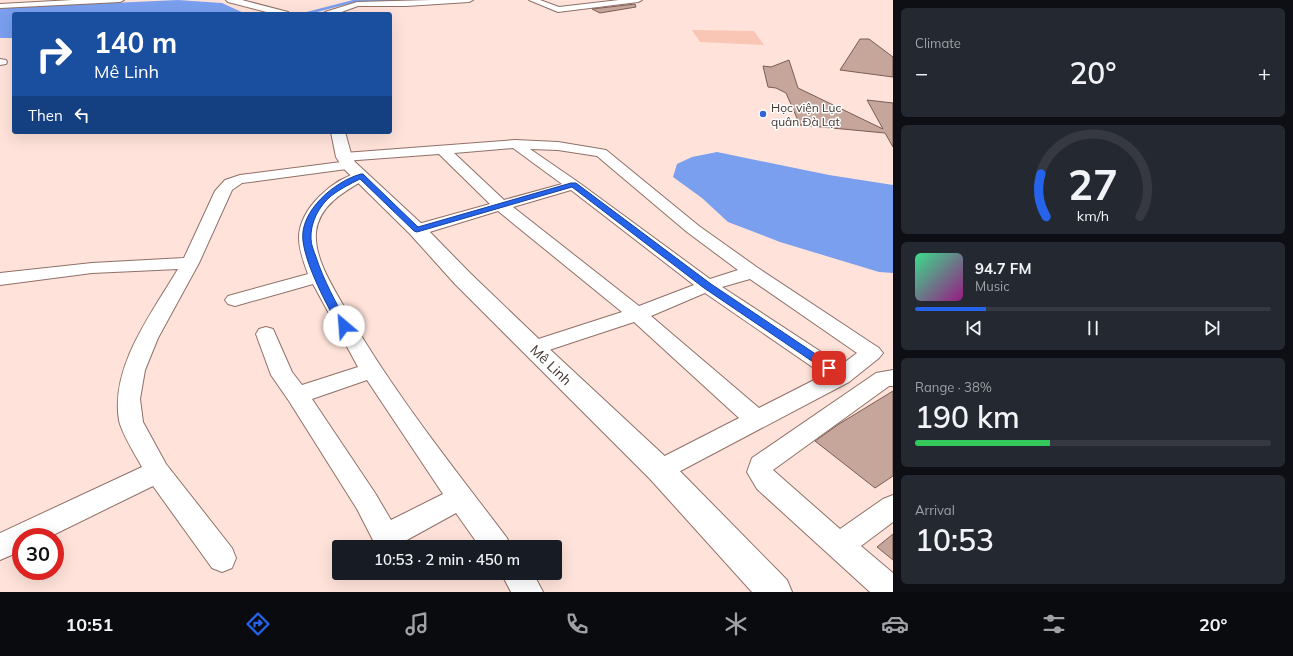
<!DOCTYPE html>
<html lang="en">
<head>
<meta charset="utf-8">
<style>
	:root { --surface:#171b24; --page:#242831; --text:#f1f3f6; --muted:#9ea1a6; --line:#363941; --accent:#2563eb }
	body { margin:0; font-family:Mulish,sans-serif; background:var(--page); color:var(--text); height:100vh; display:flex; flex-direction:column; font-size:15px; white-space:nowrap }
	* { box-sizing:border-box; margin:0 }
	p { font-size:13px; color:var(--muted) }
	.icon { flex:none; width:22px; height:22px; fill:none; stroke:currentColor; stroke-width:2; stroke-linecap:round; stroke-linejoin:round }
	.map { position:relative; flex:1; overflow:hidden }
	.side { display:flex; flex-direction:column; gap:8px; padding:8px; background:#0d0f14; width:400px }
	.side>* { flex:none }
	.guide { position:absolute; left:12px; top:12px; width:380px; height:122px; border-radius:4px; box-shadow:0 4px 16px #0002; background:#1a4fa0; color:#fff; overflow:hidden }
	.speed { position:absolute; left:12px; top:528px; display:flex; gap:8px; font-size:20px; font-weight:700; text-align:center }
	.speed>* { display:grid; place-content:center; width:52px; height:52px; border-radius:50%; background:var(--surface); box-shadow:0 4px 16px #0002; line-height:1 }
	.speed .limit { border:6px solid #d22; background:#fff; color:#111 }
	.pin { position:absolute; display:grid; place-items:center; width:34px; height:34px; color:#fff; margin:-17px; border-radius:8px; box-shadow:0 2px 6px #0006 }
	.me { position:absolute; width:44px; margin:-22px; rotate:333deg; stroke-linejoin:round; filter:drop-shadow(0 0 3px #0008) }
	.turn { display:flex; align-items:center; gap:14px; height:84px; padding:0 16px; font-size:18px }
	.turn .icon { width:52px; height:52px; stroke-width:2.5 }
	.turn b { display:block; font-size:28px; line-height:34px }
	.then { display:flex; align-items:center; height:38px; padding:0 16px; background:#0003; gap:8px; font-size:15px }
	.big { font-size:30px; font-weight:600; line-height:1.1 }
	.side .tile { flex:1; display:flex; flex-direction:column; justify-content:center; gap:6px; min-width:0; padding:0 14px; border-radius:6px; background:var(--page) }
	.side .dial { align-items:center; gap:0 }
	.dial svg { height:104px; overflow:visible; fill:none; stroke:var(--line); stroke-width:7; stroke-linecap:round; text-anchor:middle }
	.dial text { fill:var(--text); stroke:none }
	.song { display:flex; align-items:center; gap:12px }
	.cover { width:48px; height:48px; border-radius:6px; background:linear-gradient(135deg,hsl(150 70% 55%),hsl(310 70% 35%)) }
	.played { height:4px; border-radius:2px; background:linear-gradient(90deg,var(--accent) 20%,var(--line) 20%) }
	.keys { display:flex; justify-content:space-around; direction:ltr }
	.heat { display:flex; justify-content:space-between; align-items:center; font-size:22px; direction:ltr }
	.charge { height:6px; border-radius:3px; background:linear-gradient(90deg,#34c759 38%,var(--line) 0) }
	.trip { position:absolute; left:332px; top:540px; width:230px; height:40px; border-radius:4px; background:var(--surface); box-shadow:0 4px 16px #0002; font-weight:600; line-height:40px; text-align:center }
	.tab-bar { display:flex; height:64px; justify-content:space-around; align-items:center; background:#090b0e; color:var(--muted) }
	.tab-bar .icon { width:28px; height:28px }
	.tab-bar .current { color:var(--accent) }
	.tab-bar b { font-size:18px; color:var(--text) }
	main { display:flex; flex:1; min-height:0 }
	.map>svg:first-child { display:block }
	.green { fill:#f9c5b5 }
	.water { fill:#799fee }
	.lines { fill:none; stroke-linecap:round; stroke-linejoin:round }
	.stream { stroke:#799fee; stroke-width:2.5 }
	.building { fill:#c6a59b; stroke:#7a5d54 }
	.street-casing { stroke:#8f7067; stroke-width:2 }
	.secondary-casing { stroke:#8f7067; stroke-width:2 }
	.street { fill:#fff; fill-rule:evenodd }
	.secondary { fill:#fff; fill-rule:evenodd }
	.route { fill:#2563eb; stroke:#184099 }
	.poi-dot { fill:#3464d4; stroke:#fff; stroke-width:1.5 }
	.labels { text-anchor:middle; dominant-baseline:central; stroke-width:3; stroke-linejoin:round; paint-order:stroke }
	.far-poi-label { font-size:12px; fill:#433631; stroke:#fff; text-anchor:start }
	.street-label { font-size:14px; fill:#433631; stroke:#fff }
</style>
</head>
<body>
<main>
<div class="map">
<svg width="893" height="592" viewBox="0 0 893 592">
	<rect width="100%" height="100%" fill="#ffe3da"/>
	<polygon class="green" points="692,30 754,31 764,45 700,42"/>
	<g class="water">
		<polygon points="178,0 222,3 246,14 14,14 14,38 0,38 0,8"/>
		<polygon points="717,152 829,175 893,185 893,273 879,272 780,242 728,222 702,198 673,177 677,164 692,157"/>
	</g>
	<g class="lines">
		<polyline class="stream" points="304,14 354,1 391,1"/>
	</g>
	<g class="building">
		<polygon points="635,4 636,7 600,13 592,9"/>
		<polygon points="860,39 869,39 893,57 893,77 840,70"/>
		<polygon points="789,60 798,88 883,129 867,100 893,103 893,147 885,133 800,125 786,93 776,88 768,87 763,66 771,67"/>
		<polygon points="893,391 893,476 875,488 815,441 839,424"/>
		<polygon points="893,534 893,560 877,547"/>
	</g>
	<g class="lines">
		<defs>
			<g id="street">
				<polygon points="73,0 124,0 120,2 0,8 0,4"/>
				<polygon points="432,0 473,0 469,2 406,6 358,6 336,14 324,14 325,12 357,2"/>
				<polygon points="529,0 540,0 559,7 619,0 642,0 638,2 558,12"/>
				<polygon points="0,59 6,60 7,62 6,64 0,65"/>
				<path d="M515 140 558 142 606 150 699 226 758 268 879 348 883 353 879 358 849 382 669 477 660 481 651 477 647 470 651 463 739 418 634 322 540 353 533 355 526 353 523 348 526 343 622 312 498 211 423 234 417 235 411 234 409 230 411 226 490 204 439 154 344 161 339 160 337 157 339 154 344 153ZM513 148 562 184 504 200 454 153ZM530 149 558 150 597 156 687 232 738 270 710 279 578 182ZM571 190 694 285 639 306 513 207ZM750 279 857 353 841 365 722 287ZM705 293 824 375 759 408 651 316Z"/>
				<path d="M349 161 354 162 356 165 354 168 242 183 232 190 199 263 158 338 145 370 140 399 143 422 166 464 232 548 236 558 232 568 222 572 212 568 153 486 49 537H21V551L0 560V533L142 467C136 456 121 432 119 420 110 367 152 313 178 269L92 273 0 285V273L92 263 184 258 215 191 225 180 240 175Z"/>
				<path d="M361 172 366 173 368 176 366 179C345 191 319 205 316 232 314 259 333 287 346 310 392 391 451 464 507 538L511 547H480L456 513 396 546H376L357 509 289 401 271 375 256 334 259 329 266 327 273 329 292 372 302 385 358 367 313 284 235 306 228 304 225 300 228 296 308 274C304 263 299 250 299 238 299 208 334 178 361 172ZM367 380 443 494 391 520 375 493 312 399Z"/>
				<polygon points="893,370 893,386 889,386 773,470 840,529 883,499 893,495 893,522 861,546 893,573 893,592 870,592 757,489 747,472 752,458 876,373"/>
				<polygon points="501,573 533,573 543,592 511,592"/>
			</g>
			<g id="secondary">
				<polygon points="226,0 242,0 288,12 290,14 274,14 228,2"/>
				<polygon points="331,132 345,132 352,157 355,162 424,226 471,274 542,342 670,461 787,580 792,592 752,592 650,479 455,284 410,234 343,168 336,157"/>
			</g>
		</defs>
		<use href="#street" class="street-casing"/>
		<use href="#secondary" class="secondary-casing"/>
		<use href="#street" class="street"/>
		<use href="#secondary" class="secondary"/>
	</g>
	<path class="route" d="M361 174H363L418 227 571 183H576L711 284 832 365 834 368 832 370H825L704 288 572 187 417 232 414 231 360 179C350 184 340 189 331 196 319 206 310 223 311 239 311 245 314 251 316 257 324 281 336 303 349 326L347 328H340C327 306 306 266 303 241 299 211 335 181 361 174Z"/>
	<circle class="poi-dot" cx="763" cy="114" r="4"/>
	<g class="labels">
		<g class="far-poi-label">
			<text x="771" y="107">Học viện Lục<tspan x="771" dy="14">quân Đà Lạt</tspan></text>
		</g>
		<g class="street-label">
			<text transform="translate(551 365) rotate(44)">Mê Linh</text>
		</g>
	</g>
</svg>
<div class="speed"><div class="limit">30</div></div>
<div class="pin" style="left:829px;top:368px;background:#d93025"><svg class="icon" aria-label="arrive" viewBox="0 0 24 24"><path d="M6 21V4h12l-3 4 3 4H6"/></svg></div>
<svg class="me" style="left:344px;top:326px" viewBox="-20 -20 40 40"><circle r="19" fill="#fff"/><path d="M0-13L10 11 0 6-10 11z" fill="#2563eb"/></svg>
<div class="trip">10:53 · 2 min · 450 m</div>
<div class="guide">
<div class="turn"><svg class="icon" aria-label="right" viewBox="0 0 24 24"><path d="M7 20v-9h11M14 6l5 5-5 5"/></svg><div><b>140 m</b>Mê Linh</div></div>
<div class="then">Then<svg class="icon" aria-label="left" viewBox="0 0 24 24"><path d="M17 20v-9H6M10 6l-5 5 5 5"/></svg></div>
</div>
</div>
<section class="side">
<div class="tile"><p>Climate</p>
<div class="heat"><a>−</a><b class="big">20°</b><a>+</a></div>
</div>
<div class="tile dial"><svg viewBox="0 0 100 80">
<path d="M14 69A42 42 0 1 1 86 69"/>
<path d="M14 69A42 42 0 0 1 10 36" stroke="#2563eb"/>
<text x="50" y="56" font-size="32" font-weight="700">27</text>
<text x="50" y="72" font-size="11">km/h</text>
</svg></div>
<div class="tile">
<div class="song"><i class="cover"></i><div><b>94.7 FM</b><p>Music</p></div></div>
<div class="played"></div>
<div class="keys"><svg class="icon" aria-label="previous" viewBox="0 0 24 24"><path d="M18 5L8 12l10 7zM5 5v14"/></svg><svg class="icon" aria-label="pause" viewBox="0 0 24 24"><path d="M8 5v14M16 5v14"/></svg><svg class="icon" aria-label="next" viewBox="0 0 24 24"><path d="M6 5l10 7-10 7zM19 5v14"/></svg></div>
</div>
<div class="tile"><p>Range · 38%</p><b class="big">190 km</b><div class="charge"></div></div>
<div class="tile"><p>Arrival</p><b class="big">10:53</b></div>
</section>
</main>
<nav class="tab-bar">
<b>10:51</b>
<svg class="icon current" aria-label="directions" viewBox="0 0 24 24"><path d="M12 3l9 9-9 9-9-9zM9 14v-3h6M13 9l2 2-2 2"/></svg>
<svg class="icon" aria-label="music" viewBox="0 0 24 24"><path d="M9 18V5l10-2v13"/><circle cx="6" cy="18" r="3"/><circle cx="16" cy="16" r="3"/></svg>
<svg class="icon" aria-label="phone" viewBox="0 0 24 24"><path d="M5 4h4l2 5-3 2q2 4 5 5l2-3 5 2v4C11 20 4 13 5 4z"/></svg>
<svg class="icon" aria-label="climate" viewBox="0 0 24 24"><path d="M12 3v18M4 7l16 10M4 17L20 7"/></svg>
<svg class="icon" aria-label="car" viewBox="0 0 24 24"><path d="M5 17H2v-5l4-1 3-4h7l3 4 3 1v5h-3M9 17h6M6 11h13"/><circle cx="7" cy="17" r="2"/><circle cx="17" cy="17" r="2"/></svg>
<svg class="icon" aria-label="filters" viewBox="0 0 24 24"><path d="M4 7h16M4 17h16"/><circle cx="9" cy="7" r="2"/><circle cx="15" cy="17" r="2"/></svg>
<b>20°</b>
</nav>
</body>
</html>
